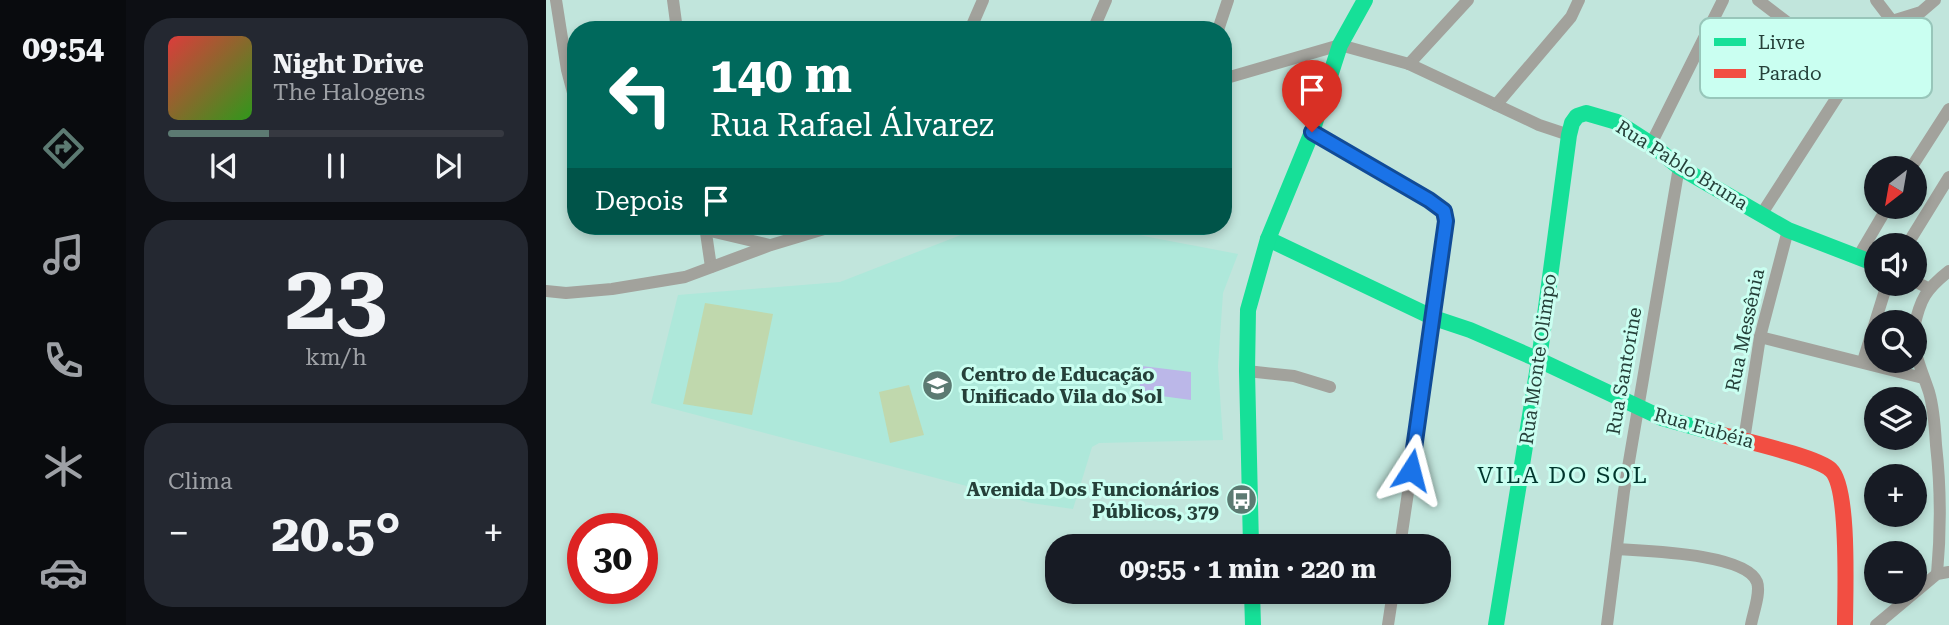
<!DOCTYPE html>
<html lang="pt">
<head>
<meta charset="utf-8">
<style>
	:root { --surface:#171b24; --page:#242831; --text:#f1f3f6; --muted:#9ea1a6; --line:#363941; --accent:#5c7a72 }
	body { margin:0; font-family:"Roboto Serif",serif; background:var(--page); color:var(--text); height:100vh; display:flex; flex-direction:column; font-size:26px; white-space:nowrap }
	* { box-sizing:border-box; margin:0 }
	p { font-size:23px; color:var(--muted) }
	.icon { flex:none; width:38px; height:38px; fill:none; stroke:currentColor; stroke-width:2; stroke-linecap:round; stroke-linejoin:round }
	.map { position:relative; flex:1; overflow:hidden }
	.panel { display:flex; flex-direction:column; gap:18px; padding:18px; background:#0d0f14; width:420px }
	.panel>* { flex:none }
	.banner { position:absolute; left:21px; top:21px; width:665px; height:214px; border-radius:28px; box-shadow:0 4px 10px #0003; background:#00695c; color:#fff; overflow:hidden }
	.needle { width:46px; rotate:211deg }
	.fabs { position:absolute; left:1318px; top:156px; display:grid; gap:14px }
	.fabs a { display:grid; place-items:center; width:63px; height:63px; border-radius:50%; background:var(--surface); box-shadow:0 4px 10px #0003; font-size:35px }
	.speed { position:absolute; left:21px; top:513px; display:flex; gap:14px; font-size:35px; font-weight:700; text-align:center }
	.speed>* { display:grid; place-content:center; width:91px; height:91px; border-radius:50%; background:var(--surface); box-shadow:0 4px 10px #0003; line-height:1 }
	.speed .limit { border:10px solid #d22; background:#fff; color:#111 }
	.pin { position:absolute; display:grid; place-items:center; width:60px; height:60px; color:#fff; margin:-72px -30px; border-radius:50% 50% 50% 0; rotate:-45deg; box-shadow:0 0 7px #0007 }
	.pin .icon { rotate:45deg }
	.me { position:absolute; width:77px; margin:-38px; rotate:9deg; stroke-linejoin:round; filter:drop-shadow(0 0 5px #0008) }
	.turn { display:flex; align-items:center; gap:24px; height:147px; padding:0 28px; font-size:32px }
	.turn .icon { width:91px; height:91px; stroke-width:2.5 }
	.turn b { display:block; font-size:49px; line-height:60px }
	.then { display:flex; align-items:center; height:66px; padding:0 28px; background:#0003; gap:14px; font-size:26px }
	.big { font-size:52px; font-weight:700; line-height:1.1 }
	.panel .widget { flex:1; display:flex; flex-direction:column; justify-content:center; gap:10px; min-width:0; padding:0 24px; border-radius:28px; background:var(--page) }
	.panel .dial { align-items:center; gap:0 }
	.dial b { font-size:91px; line-height:1 }
	.song { display:flex; align-items:center; gap:21px }
	.cover { width:84px; height:84px; border-radius:10px; background:linear-gradient(135deg,hsl(0 70% 55%),hsl(110 70% 35%)) }
	.played { height:7px; border-radius:4px; background:linear-gradient(90deg,var(--accent) 30%,var(--line) 30%) }
	.keys { display:flex; justify-content:space-around; direction:ltr }
	.heat { display:flex; justify-content:space-between; align-items:center; font-size:38px; direction:ltr }
	.trip { position:absolute; left:499px; top:534px; width:406px; height:70px; border-radius:28px; background:var(--surface); box-shadow:0 4px 10px #0003; font-weight:700; line-height:70px; text-align:center }
	main { display:flex; flex:1; min-height:0 }
	.tab-bar { display:flex; flex-direction:column; width:126px; justify-content:space-around; align-items:center; background:#090b0e; color:var(--muted) }
	.tab-bar .icon { width:49px; height:49px }
	.tab-bar .current { color:var(--accent) }
	.tab-bar b { font-size:32px; color:var(--text) }
	.map>svg:first-child { display:block }
	.built { fill:#aee8da }
	.green { fill:#c0d8ad }
	.water { fill:#bbb7e8 }
	.lines { fill:none; stroke-linecap:round; stroke-linejoin:round }
	.street { stroke:#a2a29c; stroke-width:12 }
	.fast { stroke:#16e098; stroke-width:16 }
	.jam { stroke:#f24e42; stroke-width:16 }
	.route-casing { stroke:#114b97; stroke-width:18 }
	.route { stroke:#1a73e8; stroke-width:12 }
	.labels { text-anchor:middle; dominant-baseline:central; stroke-width:6; stroke-linejoin:round; paint-order:stroke }
	.street-label { font-size:19px; fill:#254039; stroke:#cafff1 }
	.poi-label { font-size:19px; font-weight:bold; fill:#254039; stroke:#cafff1; text-anchor:start }
	.quarter-label { font-size:23px; letter-spacing:2px; fill:#00362d; stroke:#cafff1 }
	.key { fill:#cafff1; stroke:#98c6ba; stroke-width:2 }
	.key-label { font-size:19px; fill:#254039 }
</style>
</head>
<body>
<main>
<nav class="tab-bar">
<b>09:54</b>
<svg class="icon current" aria-label="directions" viewBox="0 0 24 24"><path d="M12 3l9 9-9 9-9-9zM9 14v-3h6M13 9l2 2-2 2"/></svg>
<svg class="icon" aria-label="music" viewBox="0 0 24 24"><path d="M9 18V5l10-2v13"/><circle cx="6" cy="18" r="3"/><circle cx="16" cy="16" r="3"/></svg>
<svg class="icon" aria-label="phone" viewBox="0 0 24 24"><path d="M5 4h4l2 5-3 2q2 4 5 5l2-3 5 2v4C11 20 4 13 5 4z"/></svg>
<svg class="icon" aria-label="climate" viewBox="0 0 24 24"><path d="M12 3v18M4 7l16 10M4 17L20 7"/></svg>
<svg class="icon" aria-label="car" viewBox="0 0 24 24"><path d="M5 17H2v-5l4-1 3-4h7l3 4 3 1v5h-3M9 17h6M6 11h13"/><circle cx="7" cy="17" r="2"/><circle cx="17" cy="17" r="2"/></svg>
</nav>
<section class="panel">
<div class="widget">
<div class="song"><i class="cover"></i><div><b>Night Drive</b><p>The Halogens</p></div></div>
<div class="played"></div>
<div class="keys"><svg class="icon" aria-label="previous" viewBox="0 0 24 24"><path d="M18 5L8 12l10 7zM5 5v14"/></svg><svg class="icon" aria-label="pause" viewBox="0 0 24 24"><path d="M8 5v14M16 5v14"/></svg><svg class="icon" aria-label="next" viewBox="0 0 24 24"><path d="M6 5l10 7-10 7zM19 5v14"/></svg></div>
</div>
<div class="widget dial"><b>23</b><p>km/h</p></div>
<div class="widget"><p>Clima</p>
<div class="heat"><a>−</a><b class="big">20.5°</b><a>+</a></div>
</div>
</section>
<div class="map">
<svg width="1403" height="625" viewBox="0 0 1403 625">
	<rect width="100%" height="100%" fill="#c1e5dc"/>
	<polygon class="built" points="438,226 545,226 692,254 677,293 672,366 677,440 553,443 546,447 527,509 485,503 105,403 132,295 294,282"/>
	<g class="green">
		<polygon points="159,303 227,314 206,415 137,404"/>
		<polygon points="363,385 378,435 344,443 333,392"/>
	</g>
	<polygon class="water" points="596,366 645,372 645,400 593,393"/>
	<g class="lines">
		<g class="street">
			<polyline points="10,0 21,70 30,104"/>
			<polyline points="127,0 131,30"/>
			<polyline points="1212,0 1266,41 1304,77"/>
			<polyline points="1330,0 1346,21"/>
			<polyline points="386,30 424,29"/>
			<polyline points="424,30 437,0"/>
			<polyline points="547,30 560,0"/>
			<polyline points="672,30 682,0"/>
			<polyline points="863,64 922,0"/>
			<polyline points="677,79 794,45 863,64 993,125 1023,135"/>
			<polyline points="950,105 1025,17 1033,0"/>
			<polyline points="766,132 883,200 898,211 900,221 888,318 854,546"/>
			<polyline points="1105,144 1177,0"/>
			<polyline points="1365,168 1403,109"/>
			<polyline points="1215,215 1304,77 1346,21 1375,12 1389,0"/>
			<polyline points="159,226 165,267"/>
			<polyline points="160,230 224,245"/>
			<polyline points="1361,245 1403,177"/>
			<polyline points="1312,257 1342,206"/>
			<polyline points="1368,281 1382,288"/>
			<polyline points="0,291 20,293 66,289 139,277 225,245 288,226"/>
			<path d="M1368 328C1374 299 1380 289 1403 271"/>
			<polyline points="1214,337 1377,378"/>
			<path d="M1368 346C1372 363 1378 377 1383 392 1388 409 1389 428 1390 445 1395 489 1395 530 1391 574"/>
			<polyline points="1317,361 1341,284"/>
			<polyline points="701,371 748,376 784,387"/>
			<polyline points="1198,440 1214,337 1242,230"/>
			<path d="M1071 549C1098 551 1200 553 1211 582 1215 593 1207 613 1205 625"/>
			<polyline points="842,625 847,592"/>
			<polyline points="1061,625 1078,491 1133,167"/>
			<polyline points="1330,625 1391,574 1403,572"/>
		</g>
		<g class="fast">
			<polyline points="722,239 888,318 924,330 993,360 1116,418 1177,435"/>
			<polyline points="705,546 701,371 702,310 722,239 766,132 794,45 819,0"/>
			<polyline points="706,592 707,625"/>
			<polyline points="950,625 993,360 1023,135 1026,123 1031,116 1040,113 1071,122 1105,144 1133,167 1242,230 1330,264"/>
		</g>
		<path class="jam" d="M1177 435C1199 441 1272 457 1285 470 1304 488 1299 596 1299 625"/>
	</g>
	<g class="lines">
		<defs>
			<polyline id="route" points="766,132 883,200 898,211 900,221 865,470"/>
		</defs>
		<use href="#route" class="route-casing"/>
		<use href="#route" class="route"/>
	</g>
	<defs>
		<symbol id="school-disc" viewBox="-11 -11 22 22"><circle r="9.5" fill="#5c7a72" stroke="#cafff1"/><path d="M0-5L7-2L0 1L-7-2ZM-4 1L0 2.5L4 1V4Q0 6-4 4Z" fill="#fff"/></symbol>
		<symbol id="bus-disc" viewBox="-11 -11 22 22"><circle r="9.5" fill="#5c7a72" stroke="#cafff1"/><path d="M-5-6H5V4H4V6H2V4H-2V6H-4V4H-5ZM-3.5-4V0h7V-4ZM-3.5 1.2v1.5H-2V1.2ZM2 1.2v1.5H3.5V1.2Z" fill="#fff"/></symbol>
	</defs>
	<g fill-rule="evenodd">
		<use href="#school-disc" x="374" y="368" width="35" height="35"/>
		<use href="#bus-disc" x="678" y="482" width="35" height="35"/>
	</g>
	<g class="labels">
		<g class="street-label">
			<text transform="translate(1136 165) rotate(32)">Rua Pablo Bruna</text>
			<text transform="translate(1199 330) rotate(-78)">Rua Messênia</text>
			<text transform="translate(992 359) rotate(-82)">Rua Monte Olimpo</text>
			<text transform="translate(1078 371) rotate(-80)">Rua Santorine</text>
			<text transform="translate(1158 428) rotate(16)">Rua Eubéia</text>
		</g>
		<g class="poi-label">
			<text x="415" y="374">Centro de Educação<tspan x="415" dy="22">Unificado Vila do Sol</tspan></text>
			<text x="673" y="489" text-anchor="end">Avenida Dos Funcionários<tspan x="673" dy="22">Públicos, 379</tspan></text>
		</g>
		<g class="quarter-label">
			<text x="1017" y="475">VILA DO SOL</text>
		</g>
	</g>
	<rect x="1154" y="18" width="232" height="80" rx="10" class="key"/>
	<rect x="1168" y="38" width="32" height="8" fill="#16e098"/>
	<rect x="1168" y="69" width="32" height="9" fill="#f24e42"/>
	<g class="key-label">
		<text x="1212" y="49">Livre</text>
		<text x="1212" y="80">Parado</text>
	</g>
</svg>
<div class="fabs">
<a><svg class="needle" viewBox="-14 -14 28 28"><path d="M0-13l5 13h-10z" fill="#e53935"/><path d="M0 13l5-13h-10z" fill="#9ea1a6"/></svg></a>
<a><svg class="icon" aria-label="sound" viewBox="0 0 24 24"><path d="M4 9h4l5-4v14l-5-4H4zM17 9q2 3 0 6"/></svg></a>
<a><svg class="icon" aria-label="search" viewBox="0 0 24 24"><circle cx="10" cy="10" r="6"/><path d="M15 15l6 6"/></svg></a>
<a><svg class="icon" aria-label="layers" viewBox="0 0 24 24"><path d="M12 4l9 5-9 5-9-5zM3 14l9 5 9-5"/></svg></a>
<a>+</a>
<a>−</a>
</div>
<div class="speed"><div class="limit">30</div></div>
<div class="pin" style="left:766px;top:132px;background:#d93025"><svg class="icon" aria-label="arrive" viewBox="0 0 24 24"><path d="M6 21V4h12l-3 4 3 4H6"/></svg></div>
<svg class="me" style="left:865px;top:470px" viewBox="-20 -20 40 40"><path d="M0-17L14 15 0 8-14 15z" fill="#1a73e8" stroke="#fff" stroke-width="4"/></svg>
<div class="trip">09:55 · 1 min · 220 m</div>
<div class="banner">
<div class="turn"><svg class="icon" aria-label="left" viewBox="0 0 24 24"><path d="M17 20v-9H6M10 6l-5 5 5 5"/></svg><div><b>140 m</b>Rua Rafael Álvarez</div></div>
<div class="then">Depois<svg class="icon" aria-label="arrive" viewBox="0 0 24 24"><path d="M6 21V4h12l-3 4 3 4H6"/></svg></div>
</div>
</div>
</main>
</body>
</html>
